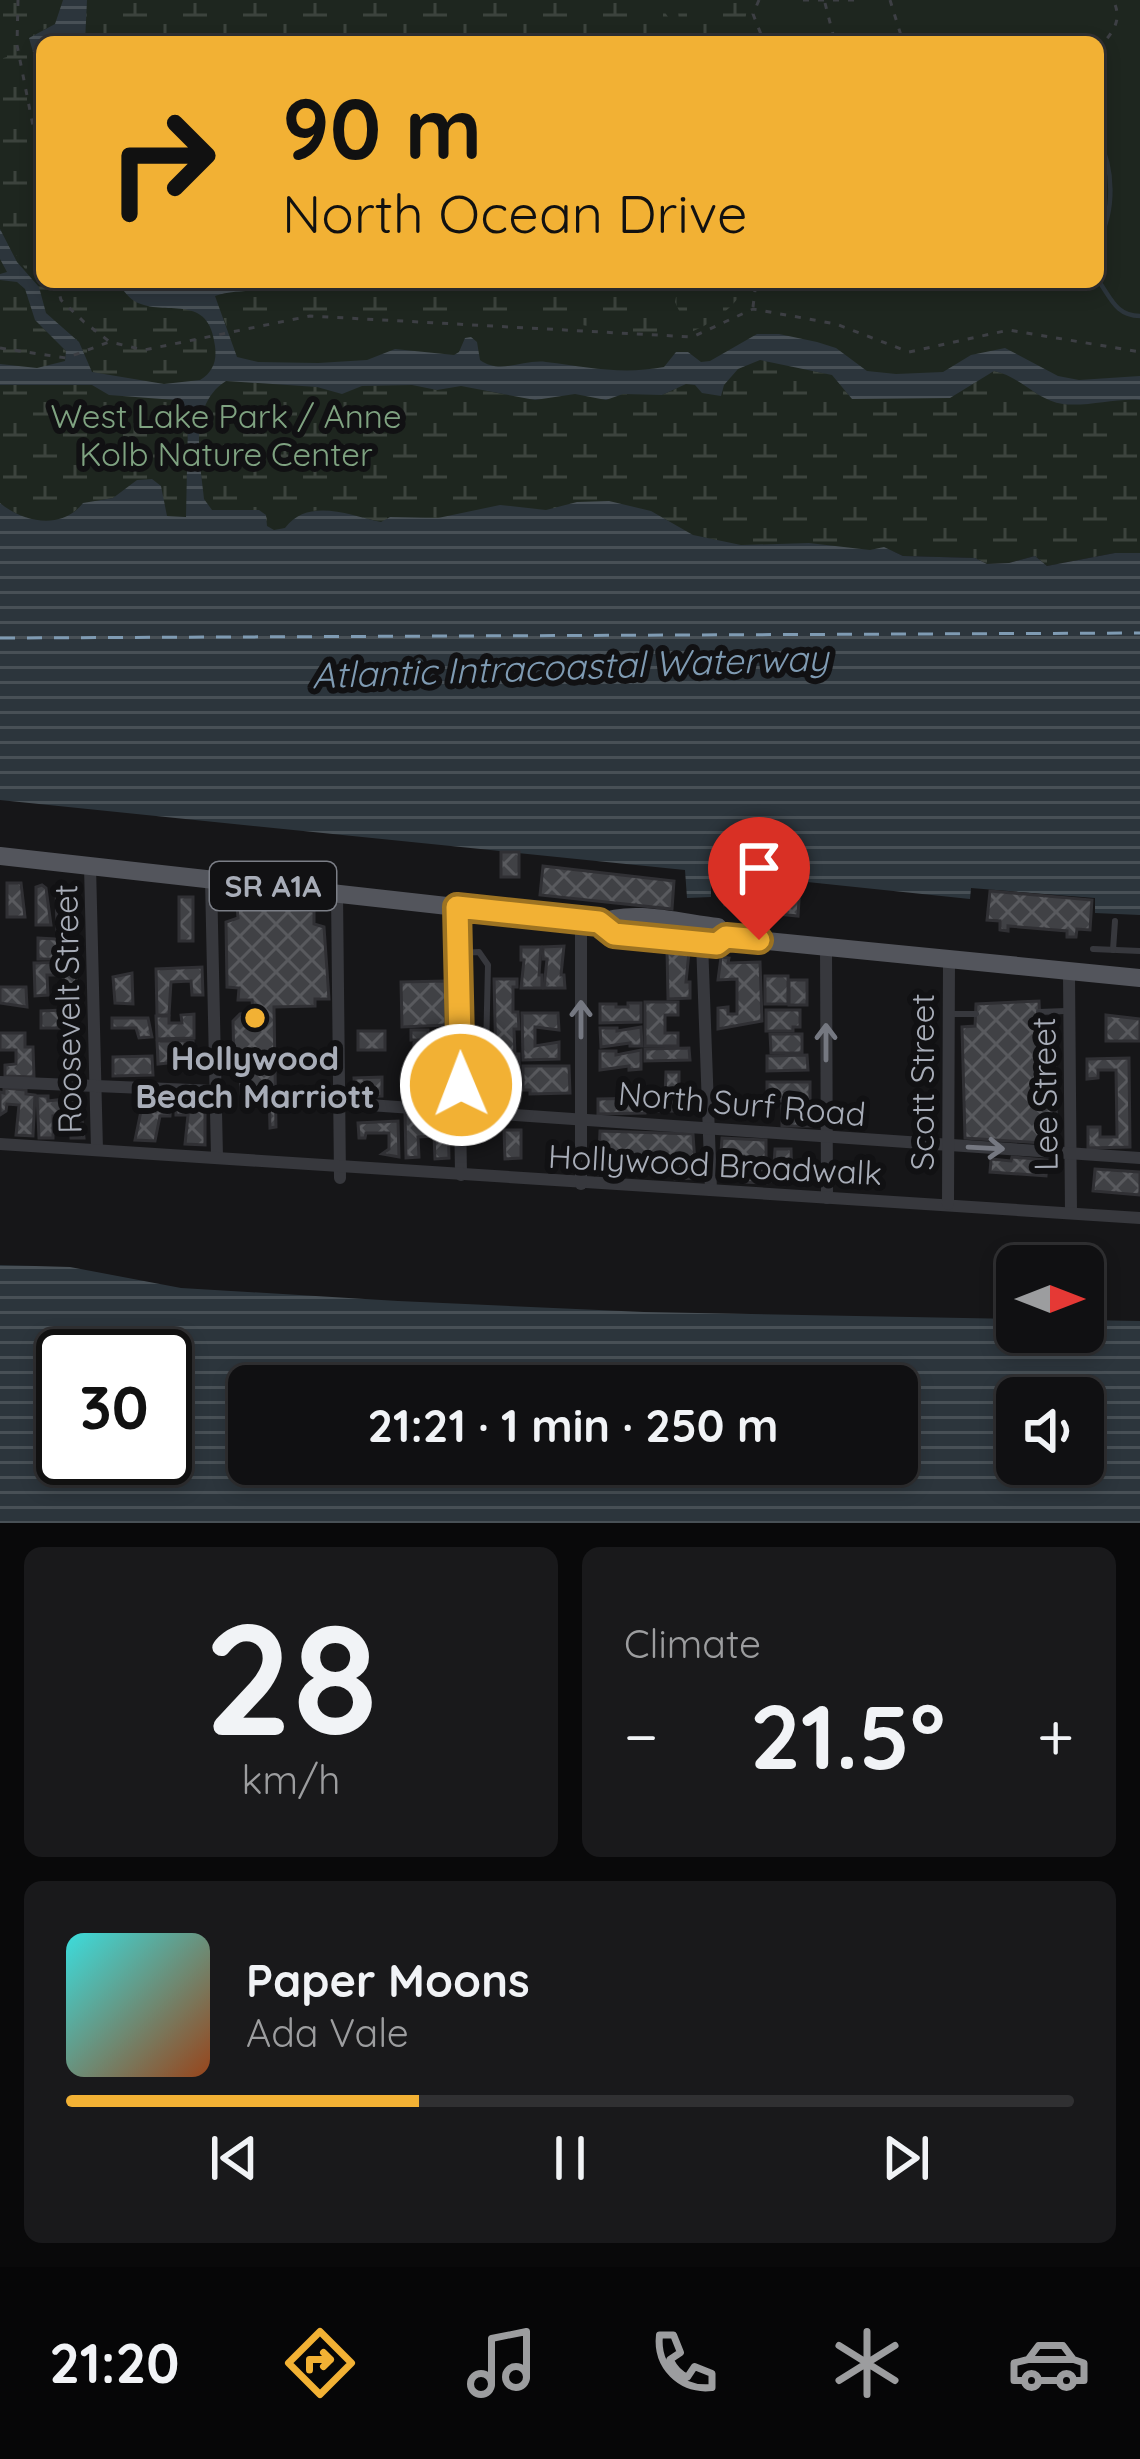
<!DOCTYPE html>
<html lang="en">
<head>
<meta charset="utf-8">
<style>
	:root { --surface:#101012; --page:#19191b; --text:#f1f3f6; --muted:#9c9d9f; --line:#303032; --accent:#f2b134 }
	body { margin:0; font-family:Quicksand,sans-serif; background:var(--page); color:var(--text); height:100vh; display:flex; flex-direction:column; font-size:45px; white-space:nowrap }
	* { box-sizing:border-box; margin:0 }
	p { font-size:39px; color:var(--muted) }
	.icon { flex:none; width:66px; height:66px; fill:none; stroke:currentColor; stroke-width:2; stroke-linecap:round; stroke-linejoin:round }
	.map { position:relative; height:1523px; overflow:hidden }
	.drawer { display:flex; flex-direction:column; gap:24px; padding:24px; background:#09090a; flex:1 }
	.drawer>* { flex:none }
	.hud { position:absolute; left:36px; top:36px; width:1068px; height:252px; border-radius:18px; box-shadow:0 6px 18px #0003,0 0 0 3px var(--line); background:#f2b134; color:#111; overflow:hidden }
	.needle { width:78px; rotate:90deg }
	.buttons { position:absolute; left:996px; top:1245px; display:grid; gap:24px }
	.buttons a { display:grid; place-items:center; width:108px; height:108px; border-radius:18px; background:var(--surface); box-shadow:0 6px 18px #0003,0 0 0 3px var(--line); font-size:60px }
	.speed { position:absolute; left:36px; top:1329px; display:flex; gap:24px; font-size:60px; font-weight:700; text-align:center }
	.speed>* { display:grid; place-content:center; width:156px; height:156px; border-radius:50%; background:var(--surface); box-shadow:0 6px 18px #0003,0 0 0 3px var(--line); line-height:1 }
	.speed .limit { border:6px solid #111; border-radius:18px; background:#fff; color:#111 }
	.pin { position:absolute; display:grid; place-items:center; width:102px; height:102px; color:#fff; margin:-123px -51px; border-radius:50% 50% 50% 0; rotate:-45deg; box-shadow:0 0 12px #0007 }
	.pin .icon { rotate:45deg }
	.me { position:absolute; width:132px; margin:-66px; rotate:359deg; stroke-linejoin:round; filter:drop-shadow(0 0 9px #0008) }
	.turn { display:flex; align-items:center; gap:42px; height:252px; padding:0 48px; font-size:54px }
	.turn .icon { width:156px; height:156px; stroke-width:2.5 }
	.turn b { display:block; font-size:84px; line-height:102px }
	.big { font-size:90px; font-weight:800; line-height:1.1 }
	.drawer .card { flex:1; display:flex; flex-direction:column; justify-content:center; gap:18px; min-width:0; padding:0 42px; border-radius:18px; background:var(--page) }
	.drawer .dial { align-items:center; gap:0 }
	.dial b { font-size:156px; line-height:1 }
	.song { display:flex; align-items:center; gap:36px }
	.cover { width:144px; height:144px; border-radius:18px; background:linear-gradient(135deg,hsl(180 70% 55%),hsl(20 70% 35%)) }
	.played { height:12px; border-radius:6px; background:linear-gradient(90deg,var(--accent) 35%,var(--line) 35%) }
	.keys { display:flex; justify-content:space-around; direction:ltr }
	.heat { display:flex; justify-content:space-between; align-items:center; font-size:66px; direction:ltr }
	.drawer .tiles { flex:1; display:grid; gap:24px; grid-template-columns:1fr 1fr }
	.card:last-child { grid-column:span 2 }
	.trip { position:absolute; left:228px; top:1365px; width:690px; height:120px; border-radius:18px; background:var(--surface); box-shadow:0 6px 18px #0003,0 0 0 3px var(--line); font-weight:800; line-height:120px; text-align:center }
	.menu { display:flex; height:192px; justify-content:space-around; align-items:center; background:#060607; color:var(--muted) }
	.menu .icon { width:84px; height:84px }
	.menu .selected { color:var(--accent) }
	.menu b { font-size:54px; color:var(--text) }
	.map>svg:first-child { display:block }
	.green { fill:#1e261f; fill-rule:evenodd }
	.wetland { fill:url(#wetland-marsh) }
	.water { fill:url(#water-rules); fill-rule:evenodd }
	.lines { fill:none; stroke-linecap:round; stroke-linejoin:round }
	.stream { stroke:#2c353c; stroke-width:4.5 }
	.ferry { stroke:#7f9bb3; stroke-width:3; stroke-dasharray:15 12; stroke-linecap:butt }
	.building { fill:url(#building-cross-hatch); stroke:#303034; stroke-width:3 }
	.path { stroke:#3d3f44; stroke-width:3; stroke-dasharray:6 9; stroke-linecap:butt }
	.lane { stroke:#37383d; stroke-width:6 }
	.street { stroke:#37383d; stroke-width:12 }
	.primary { stroke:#53555c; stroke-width:18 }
	.oneway { stroke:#757881 }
	.route-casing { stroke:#9d7322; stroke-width:30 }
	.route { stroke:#f2b134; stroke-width:21 }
	.poi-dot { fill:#f2b134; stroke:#111113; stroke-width:4.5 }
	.labels { text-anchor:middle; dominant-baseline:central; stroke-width:12; stroke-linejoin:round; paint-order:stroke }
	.shield { fill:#111113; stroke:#7b7e86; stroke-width:3 }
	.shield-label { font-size:30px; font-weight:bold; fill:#a8adb8 }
	.park-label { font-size:33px; fill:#7fa381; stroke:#111113 }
	.street-label { font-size:33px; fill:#a8adb8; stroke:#111113 }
	.poi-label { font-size:33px; font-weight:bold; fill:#a8adb8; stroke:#111113 }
	.water-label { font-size:36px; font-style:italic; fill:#7f9bb3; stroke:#111113 }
</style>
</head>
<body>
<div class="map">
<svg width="1140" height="1523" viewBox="0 0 1140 1523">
	<defs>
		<pattern id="wetland-marsh" width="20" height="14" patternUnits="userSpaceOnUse" patternTransform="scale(3)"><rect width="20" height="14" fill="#1e261f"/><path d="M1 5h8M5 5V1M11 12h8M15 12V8" fill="none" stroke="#3c433d"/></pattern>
		<pattern id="water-rules" width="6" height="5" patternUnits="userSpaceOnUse" patternTransform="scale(3)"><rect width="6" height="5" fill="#2c353c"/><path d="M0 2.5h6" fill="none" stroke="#485056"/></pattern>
		<pattern id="building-cross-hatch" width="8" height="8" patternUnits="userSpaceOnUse" patternTransform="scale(3)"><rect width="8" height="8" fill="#404145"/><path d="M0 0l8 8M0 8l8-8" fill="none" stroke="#595a5e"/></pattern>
	</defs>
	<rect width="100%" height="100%" fill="#161618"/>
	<path class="green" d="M0 0H1140V547L0 567ZM42 42H1098V282H42Z"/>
	<g class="wetland">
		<path d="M0 0H63L55 24 35 34 33 52 42 56V282H117C144 321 183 291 206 321 213 331 217 344 216 356 211 401 121 381 92 372L79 342 46 313 42 296 0 229V59L7 57V45L0 44Z"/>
		<polygon points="87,0 657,0 668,17 668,42 85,42"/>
		<polygon points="677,0 748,0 745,22 763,42 681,42"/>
		<path d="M0 280 17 282 26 289 35 320 66 351 65 361C47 372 21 368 0 364Z"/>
		<path d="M292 282H451L463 289 466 305 477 307V295L484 293 528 296 557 286 559 282H632L653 294 666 323 688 330 675 302 679 282H747C740 305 708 327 685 334 658 341 579 324 548 319 508 314 468 318 428 317 357 316 296 299 227 327L215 296 238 290 286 286Z"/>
		<path d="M760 360 832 375 852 399 950 398 994 371C1020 376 1037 401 1063 404 1087 407 1115 398 1140 400V553H1115L1047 566 1035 556 1009 563 987 564 975 558 903 556 884 547 870 550 809 543 741 545 693 535 651 511 577 502 546 511 500 505 438 518 407 516 381 522 328 509 304 512 285 528 274 530 250 511 211 510 204 499C200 460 187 405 226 381L317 387 349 393 362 386 412 385 437 390 461 386 534 400 575 394 599 399 623 394 662 395 686 384 705 391 724 385 738 369Z"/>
		<path d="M43 383 92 385 109 395 175 400 184 406 188 421 186 517H167L124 489 113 498 83 503C61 530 23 522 0 503V385Z"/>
	</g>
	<g class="water">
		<polygon points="63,0 87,0 85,42 42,42 42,56 33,52 29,38 55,24"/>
		<path d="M0 229 17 262 39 287 46 313 79 342 92 372 164 384 200 380C213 372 217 361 215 346 209 293 169 316 138 303 129 299 123 290 117 282L185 286 292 282C269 295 240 287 215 296L237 357 258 362 318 363 367 360 395 349 454 355 459 352 465 338 471 337 477 342 480 360C500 375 523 359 546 362 588 367 621 375 664 367L676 352H688L701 362 710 361 757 334H779L817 342 836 348 867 371 896 374 943 372 971 355 1005 348 1058 376 1079 380 1140 376V400C1115 398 1087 407 1063 404 1037 401 1020 376 994 371L950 398 852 399 832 375 760 360 738 369 724 385 721 396 702 393 695 385 686 384 662 395 623 394 606 400 575 394 535 400 461 386 437 390 412 385 362 386 342 394 317 387 226 381C188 405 200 460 204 499L212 510H259L266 515 267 526 274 530 285 528C308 497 349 515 381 522L390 517 438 518 500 505 546 510 577 502 609 501 651 511 693 535 741 545 809 543 870 550 884 547 903 556 975 558 987 564 1009 563 1035 556 1047 566 1115 553H1140V915L1095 913V898L971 888 970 899 711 872V897L687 898 685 870 0 800V503C23 522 61 531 83 503L113 498 137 480 152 479 161 486 167 516 186 517 188 421 184 406 175 400 109 395 92 385H0V364L37 368 65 361 66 351 35 320 25 289 17 282 0 280V274L7 272 0 259Z"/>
		<path d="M0 1265 70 1267 181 1288 398 1301 644 1312 1017 1319V1332H1083V1320L1140 1321V1523H0ZM63 1356H165V1458H63ZM897 1386V1464H249V1386ZM1083 1398V1464H1017V1398Z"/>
	</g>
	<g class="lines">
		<g class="stream">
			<path d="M1098 138C1114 168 1115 211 1098 241"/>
			<path d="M1098 280C1111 298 1116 316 1140 316"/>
		</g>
		<polyline class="ferry" points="0,638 1140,633"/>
	</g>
	<g class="building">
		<rect x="501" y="852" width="18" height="25"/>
		<polygon points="543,866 674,881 672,909 540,895"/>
		<polygon points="728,878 800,884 798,916 745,911 745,907 725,905"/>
		<polygon points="7,883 21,883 25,917 7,917"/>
		<polygon points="42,885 46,888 51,925 36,925 36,887"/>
		<polygon points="56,886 75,886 75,901 69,901 69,916 76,915 76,930 57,930"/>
		<polygon points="990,891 1092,900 1090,930 1077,929 1076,937 1067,937 1067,931 1008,926 1008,931 1000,930 1000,921 987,920"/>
		<rect x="179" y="897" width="14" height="44"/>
		<polygon points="237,906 314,911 314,924 324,927 329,999 315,999 315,1006 274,1007 276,1127 270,1128 269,1093 241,1094 240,1075 234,1068 233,1021 240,1014 253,1013 252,1000 238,1000 239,988 227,987 226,922 238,918"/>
		<polygon points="38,938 73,940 73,959 38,959"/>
		<polygon points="564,946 561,975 564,975 565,988 544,988 547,959 543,959 543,947"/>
		<polygon points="521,947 541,947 539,975 542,975 542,988 521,988 524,960 521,960"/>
		<polygon points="667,950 689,952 686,982 690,982 690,998 668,999"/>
		<polygon points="721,957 729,958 728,963 760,962 762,1021 718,1029 718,1008 728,1007 728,1014 737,1014 737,979 718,980"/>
		<polygon points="76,962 77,994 64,995 63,975 47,975 48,995 35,996 34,963"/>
		<polygon points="202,967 203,995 192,995 191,981 171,982 169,1015 157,1015 156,969"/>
		<polygon points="132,973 133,1004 115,1003 113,977"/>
		<rect x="765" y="976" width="23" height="28"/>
		<polygon points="494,979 517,979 517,987 513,987 513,1012 518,1012 519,1029 514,1029 515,1054 519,1054 520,1100 504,1101 504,1064 496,1064"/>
		<rect x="789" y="980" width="18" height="25"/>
		<polygon points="445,981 446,1025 402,1027 401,982"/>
		<polygon points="0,987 26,987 27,1007 0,1003"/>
		<polygon points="1039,1001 1040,1022 1054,1022 1057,1144 965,1138 962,1027 975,1026 976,1004"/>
		<polygon points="645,1002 678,1002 678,1015 665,1015 665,1033 678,1033 678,1046 645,1046"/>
		<polygon points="628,1003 641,1003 641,1022 600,1023 600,1004 616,1004 616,1007 628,1007"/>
		<polygon points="64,1010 65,1028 41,1028 41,1011"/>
		<polygon points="766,1010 800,1010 800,1027 793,1027 793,1031 766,1031"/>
		<polygon points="522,1013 558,1013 559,1030 535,1027 535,1046 559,1042 559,1059 523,1060"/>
		<polygon points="194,1014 194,1038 157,1039 156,1016 169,1016 169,1023 182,1023 181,1015"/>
		<polygon points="1106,1015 1140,1019 1140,1041 1106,1041"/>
		<polygon points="112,1018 148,1018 152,1037 139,1038 136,1028 112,1028"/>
		<polygon points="641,1027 642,1046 630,1046 630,1043 601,1047 600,1028 617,1028 617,1031"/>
		<polygon points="411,1030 428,1030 428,1036 446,1036 446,1072 420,1072 420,1056 414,1056 414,1043 420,1040 411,1040"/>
		<rect x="358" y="1031" width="27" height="19"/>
		<polygon points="0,1033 25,1033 25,1047 33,1047 34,1077 5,1076 5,1065 16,1064 16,1050 0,1050"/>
		<polygon points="770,1034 802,1034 802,1053 771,1053"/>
		<polygon points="157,1041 193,1041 193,1052 169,1052 169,1063 158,1064"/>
		<polygon points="689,1048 690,1060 645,1061 645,1049"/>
		<polygon points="641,1050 641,1069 629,1070 629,1066 600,1070 600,1051 616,1051 616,1055"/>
		<polygon points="807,1055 808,1070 767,1071 767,1056"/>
		<polygon points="152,1056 153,1075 113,1076 113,1057"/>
		<polygon points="1129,1058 1130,1147 1088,1148 1088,1127 1100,1127 1100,1137 1117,1137 1116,1070 1098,1070 1098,1078 1087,1079 1087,1059"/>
		<polygon points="523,1066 569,1066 570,1093 530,1094 530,1090 523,1090"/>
		<polygon points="666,1072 679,1072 679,1111 655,1111 655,1096 665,1096"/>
		<polygon points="382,1077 382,1096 355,1097 354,1078"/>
		<rect x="767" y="1082" width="43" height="19"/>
		<polygon points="4,1088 26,1090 26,1094 35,1095 33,1136 16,1135 19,1105 7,1104 6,1111 0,1115 0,1092 4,1093"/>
		<polygon points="37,1096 48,1096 48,1101 73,1098 73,1101 80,1101 84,1138 71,1138 70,1116 53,1116 53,1138 39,1138"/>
		<polygon points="151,1098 171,1099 170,1116 160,1116 155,1141 135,1140 141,1111 151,1111"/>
		<polygon points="645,1098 645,1113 598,1114 598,1099"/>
		<polygon points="176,1100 205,1101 205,1145 185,1144 188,1115 176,1115"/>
		<polygon points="782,1106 811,1106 812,1126 782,1126"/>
		<polygon points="405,1114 411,1114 411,1119 448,1117 449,1158 435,1159 434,1136 418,1137 419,1157 406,1158"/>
		<polygon points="398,1121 399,1157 382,1154 389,1149 389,1133 366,1133 365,1138 359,1138 358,1123"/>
		<polygon points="504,1130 521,1130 521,1158 505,1159"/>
		<polygon points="600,1131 693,1134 696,1178 675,1179 671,1158 617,1155 613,1175 598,1174"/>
		<polygon points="722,1138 766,1140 766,1183 745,1182 746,1168 752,1169 753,1159 735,1158 734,1166 720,1165"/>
		<polygon points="775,1149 791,1149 792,1180 773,1181"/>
		<polygon points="1012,1157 1047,1160 1046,1176 990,1172 991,1159 1011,1161"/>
		<polygon points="1095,1169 1140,1172 1140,1195 1093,1191"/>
	</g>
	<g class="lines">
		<g class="path">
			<polyline points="18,0 17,45 37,146 42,224"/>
			<polyline points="759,0 753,14 764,42"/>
			<polyline points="803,0 858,0"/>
			<polyline points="890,0 903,42"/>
			<polyline points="825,3 835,42"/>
			<path d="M1098 50C1111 33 1124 22 1113 0"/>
			<polyline points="56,282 61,300 84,322 110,342 144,350 310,316 692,337 753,309 836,324 909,352 1009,330 1140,352"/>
			<polyline points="753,307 756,282"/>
			<polyline points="0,348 66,358 109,342"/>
		</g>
		<g class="lane">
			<polyline points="1093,949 1140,951"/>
			<polyline points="1113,950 1115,921"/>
			<polyline points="458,953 479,952 488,965 486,1052 477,1058 460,1059"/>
			<polyline points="1039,1012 1066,1011"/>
			<polyline points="949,1014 976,1014"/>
		</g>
		<g class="street">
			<polyline points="90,866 97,1150"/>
			<polyline points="211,879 217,1157"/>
			<polyline points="337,893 340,1178"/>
			<polyline points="457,907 461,1175"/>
			<polyline points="702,942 711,1190"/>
			<polyline points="826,946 827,1198"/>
			<polyline points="1069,974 1071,1213"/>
			<polyline points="0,1082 216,1091"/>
			<polyline points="340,1103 1140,1158"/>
			<polyline points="0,1144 1140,1218"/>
			<polyline points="581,1184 581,921"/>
			<polyline points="948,1204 949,961"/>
		</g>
		<g class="primary">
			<path d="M0 856 599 923C633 909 681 923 718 927L726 937"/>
			<polyline points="599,923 614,934 717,944 726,937 1140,978"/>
		</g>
	</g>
	<defs><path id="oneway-shaft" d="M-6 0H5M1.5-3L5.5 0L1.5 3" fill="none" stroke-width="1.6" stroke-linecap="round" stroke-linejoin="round" transform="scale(3)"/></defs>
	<g class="oneway">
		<use href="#oneway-shaft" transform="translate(581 1019) rotate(-90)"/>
		<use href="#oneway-shaft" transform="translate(826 1042) rotate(-90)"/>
		<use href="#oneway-shaft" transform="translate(986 1148) rotate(3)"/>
	</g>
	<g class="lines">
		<defs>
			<polyline id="route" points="461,1085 457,907 599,922 614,934 717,944 726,937 759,940"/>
		</defs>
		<use href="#route" class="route-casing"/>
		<use href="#route" class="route"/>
	</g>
	<circle class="poi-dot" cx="255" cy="1018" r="12"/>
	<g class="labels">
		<rect class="shield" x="210" y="862" width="126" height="48" rx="9"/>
		<g class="shield-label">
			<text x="273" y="886">SR A1A</text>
		</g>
		<g class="park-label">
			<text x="226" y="415">West Lake Park / Anne<tspan x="226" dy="38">Kolb Nature Center</tspan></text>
		</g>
		<g class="street-label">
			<text transform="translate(67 1009) rotate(-91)">Roosevelt Street</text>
			<text transform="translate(921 1082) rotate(-90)">Scott Street</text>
			<text transform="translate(1044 1094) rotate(-91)">Lee Street</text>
			<text transform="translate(742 1103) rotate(5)">North Surf Road</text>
			<text transform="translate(715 1164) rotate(3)">Hollywood Broadwalk</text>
		</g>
		<g class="poi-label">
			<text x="255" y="1057">Hollywood<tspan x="255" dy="38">Beach Marriott</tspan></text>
		</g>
		<g class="water-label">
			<text transform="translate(570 666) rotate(-2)">Atlantic Intracoastal Waterway</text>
		</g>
	</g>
</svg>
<div class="buttons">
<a><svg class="needle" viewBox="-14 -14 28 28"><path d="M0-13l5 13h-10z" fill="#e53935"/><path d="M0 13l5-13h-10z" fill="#9c9d9f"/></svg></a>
<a><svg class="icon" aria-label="sound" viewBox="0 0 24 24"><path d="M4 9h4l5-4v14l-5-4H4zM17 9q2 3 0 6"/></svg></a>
</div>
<div class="speed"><div class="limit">30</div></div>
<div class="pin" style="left:759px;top:940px;background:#d93025"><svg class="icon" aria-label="arrive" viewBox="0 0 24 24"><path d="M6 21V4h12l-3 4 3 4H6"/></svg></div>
<svg class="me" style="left:461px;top:1085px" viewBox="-20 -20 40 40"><circle r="17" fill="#f2b134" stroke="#fff" stroke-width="3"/><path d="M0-11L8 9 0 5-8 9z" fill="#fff"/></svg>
<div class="trip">21:21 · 1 min · 250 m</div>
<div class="hud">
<div class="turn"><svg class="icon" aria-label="right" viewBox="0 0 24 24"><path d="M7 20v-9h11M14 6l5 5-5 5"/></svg><div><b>90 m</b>North Ocean Drive</div></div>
</div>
</div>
<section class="drawer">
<div class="tiles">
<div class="card dial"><b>28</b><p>km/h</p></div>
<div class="card"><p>Climate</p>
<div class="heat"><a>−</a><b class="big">21.5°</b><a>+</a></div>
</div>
<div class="card">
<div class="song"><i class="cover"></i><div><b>Paper Moons</b><p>Ada Vale</p></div></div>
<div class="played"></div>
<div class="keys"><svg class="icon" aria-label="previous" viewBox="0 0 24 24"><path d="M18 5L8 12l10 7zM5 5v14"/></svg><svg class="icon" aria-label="pause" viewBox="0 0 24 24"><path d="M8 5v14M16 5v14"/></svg><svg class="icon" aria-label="next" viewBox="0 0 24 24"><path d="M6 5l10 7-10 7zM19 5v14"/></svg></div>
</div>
</div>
</section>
<nav class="menu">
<b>21:20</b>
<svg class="icon selected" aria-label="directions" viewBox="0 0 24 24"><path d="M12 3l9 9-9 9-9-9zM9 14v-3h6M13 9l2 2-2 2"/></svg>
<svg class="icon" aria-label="music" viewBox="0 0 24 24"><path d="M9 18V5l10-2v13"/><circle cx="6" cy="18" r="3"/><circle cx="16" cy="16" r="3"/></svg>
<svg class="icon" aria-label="phone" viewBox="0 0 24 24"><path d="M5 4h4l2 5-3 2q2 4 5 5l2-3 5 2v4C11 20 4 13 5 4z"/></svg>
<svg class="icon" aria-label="climate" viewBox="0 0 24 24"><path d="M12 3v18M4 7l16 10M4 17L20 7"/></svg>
<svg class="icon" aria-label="car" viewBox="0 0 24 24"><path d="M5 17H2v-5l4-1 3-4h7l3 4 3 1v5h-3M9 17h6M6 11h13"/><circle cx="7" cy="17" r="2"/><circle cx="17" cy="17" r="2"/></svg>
</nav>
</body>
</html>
